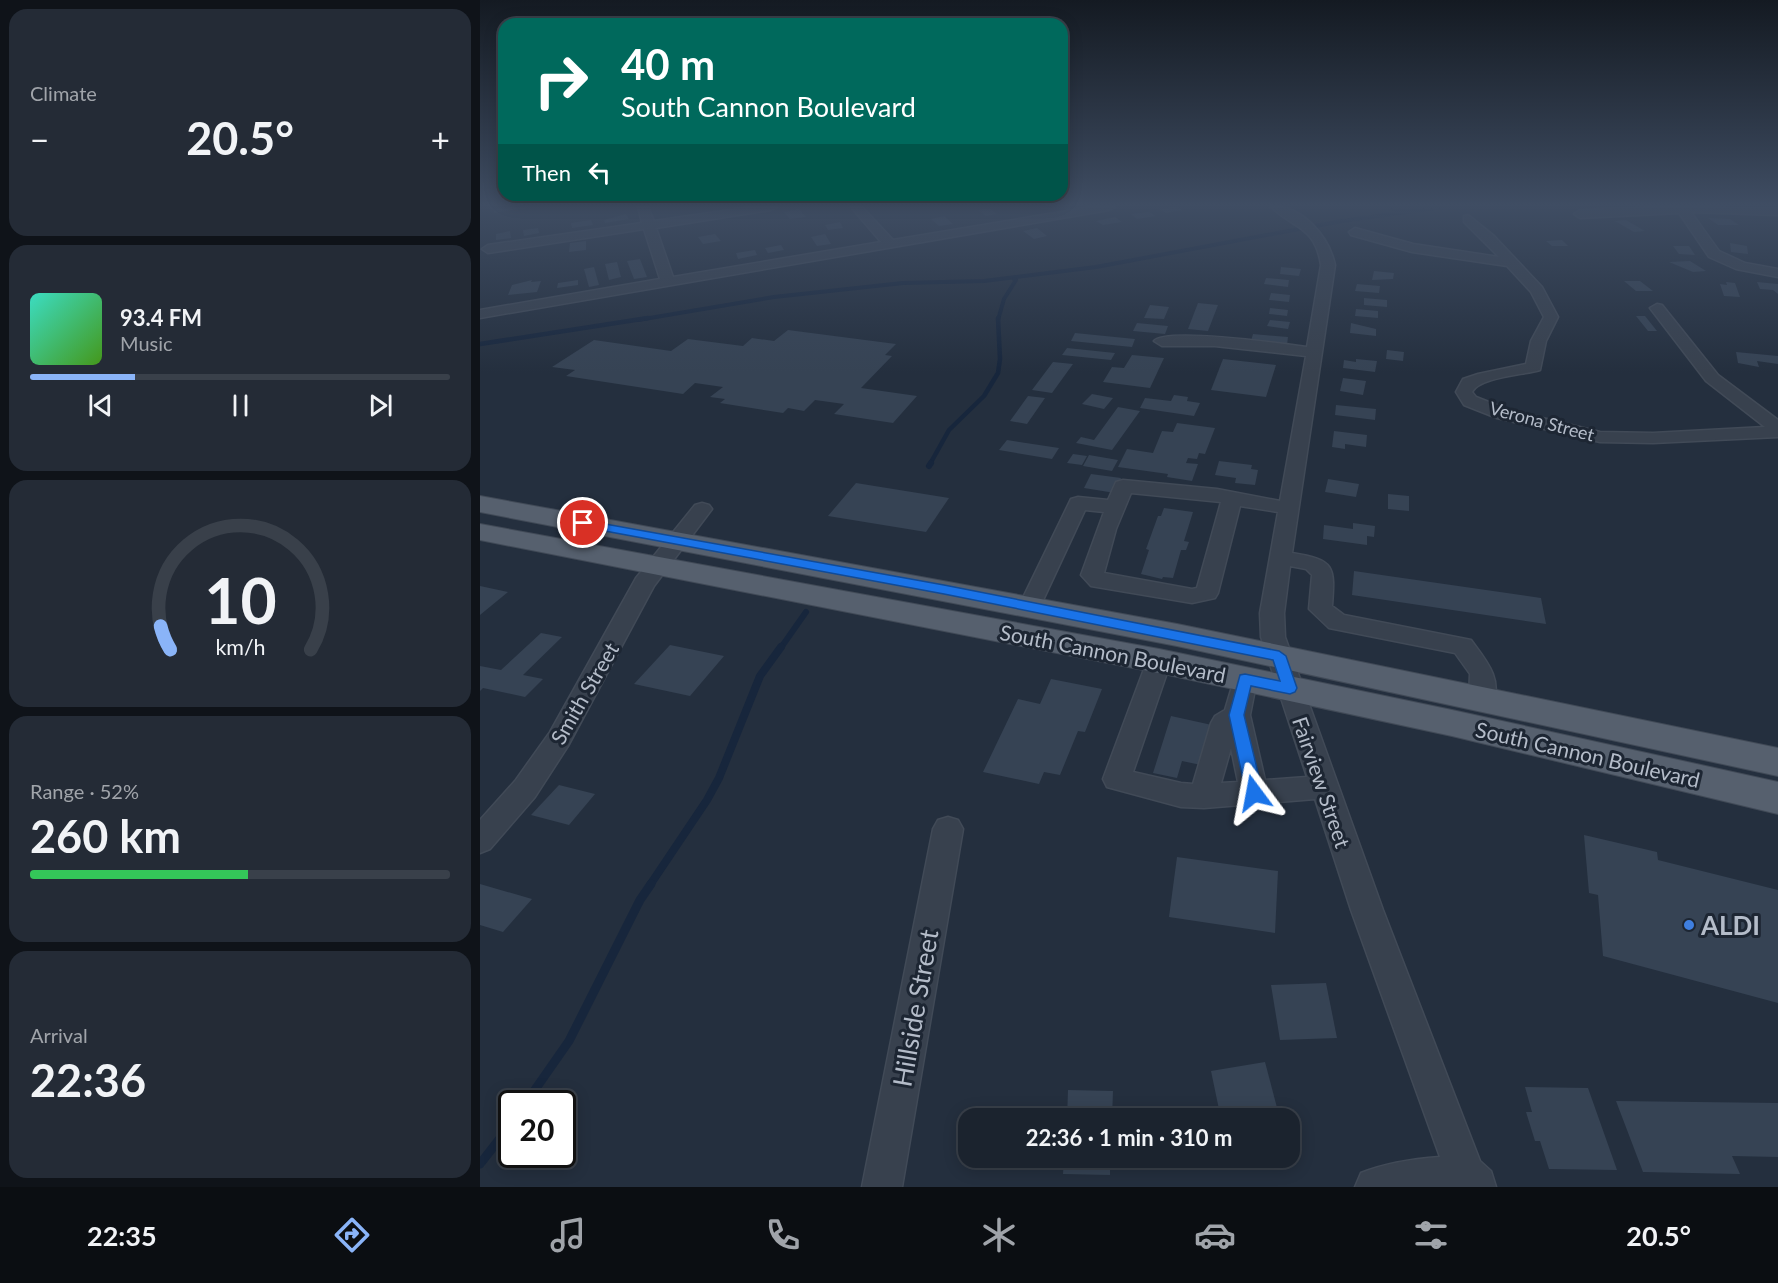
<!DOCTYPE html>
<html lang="en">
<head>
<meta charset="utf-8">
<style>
	:root { --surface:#1b232e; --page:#242b36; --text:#f1f3f6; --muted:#a0a4aa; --line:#39404a; --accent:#8ab4f8 }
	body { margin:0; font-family:Lato,sans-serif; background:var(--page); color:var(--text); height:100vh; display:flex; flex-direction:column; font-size:22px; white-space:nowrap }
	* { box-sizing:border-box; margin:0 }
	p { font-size:20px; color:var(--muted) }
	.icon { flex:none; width:33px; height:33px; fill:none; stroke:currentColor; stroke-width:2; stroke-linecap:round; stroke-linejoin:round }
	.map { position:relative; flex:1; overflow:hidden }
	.panel { display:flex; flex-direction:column; gap:9px; padding:9px; background:#0f1319; width:480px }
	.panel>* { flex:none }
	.guide { position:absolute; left:18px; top:18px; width:570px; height:183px; border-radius:18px; box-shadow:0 3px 15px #0003,0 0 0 2px var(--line); background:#00695c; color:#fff; overflow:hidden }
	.speed { position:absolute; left:18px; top:1090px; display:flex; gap:12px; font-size:30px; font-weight:700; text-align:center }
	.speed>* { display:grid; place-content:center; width:78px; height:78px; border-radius:50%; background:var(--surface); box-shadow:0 3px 15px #0003,0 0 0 2px var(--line); line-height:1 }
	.speed .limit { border:3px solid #111; border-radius:9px; background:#fff; color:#111 }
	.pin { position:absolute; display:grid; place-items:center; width:51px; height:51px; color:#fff; margin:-26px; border:3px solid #fff; border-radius:50%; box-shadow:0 2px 6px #0007 }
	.me { position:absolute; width:66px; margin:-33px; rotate:347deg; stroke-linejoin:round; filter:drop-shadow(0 0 4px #0008) }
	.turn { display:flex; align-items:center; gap:21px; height:126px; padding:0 24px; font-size:27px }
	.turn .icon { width:78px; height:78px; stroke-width:2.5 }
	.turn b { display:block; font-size:42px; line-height:51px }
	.then { display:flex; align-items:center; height:57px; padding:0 24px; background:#0003; gap:12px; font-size:22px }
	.big { font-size:45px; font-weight:700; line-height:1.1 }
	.panel .tile { flex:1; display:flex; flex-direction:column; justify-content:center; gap:9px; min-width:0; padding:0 21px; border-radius:18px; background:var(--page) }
	.panel .dial { align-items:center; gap:0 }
	.dial svg { height:156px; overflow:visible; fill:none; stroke:var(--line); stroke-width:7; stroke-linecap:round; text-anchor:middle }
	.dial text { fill:var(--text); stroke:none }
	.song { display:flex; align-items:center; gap:18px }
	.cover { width:72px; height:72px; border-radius:9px; background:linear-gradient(135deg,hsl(170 70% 55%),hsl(100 70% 35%)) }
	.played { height:6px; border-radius:3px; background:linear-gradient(90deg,var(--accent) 25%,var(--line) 25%) }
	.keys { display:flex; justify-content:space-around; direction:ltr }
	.heat { display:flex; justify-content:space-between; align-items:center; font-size:33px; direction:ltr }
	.charge { height:9px; border-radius:4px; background:linear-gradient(90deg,#34c759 52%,var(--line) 0) }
	.trip { position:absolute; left:478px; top:1108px; width:342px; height:60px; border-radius:18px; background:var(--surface); box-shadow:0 3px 15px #0003,0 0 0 2px var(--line); font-weight:700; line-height:60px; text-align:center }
	.menu { display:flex; height:96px; justify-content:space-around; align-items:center; background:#0b0e12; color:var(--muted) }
	.menu .icon { width:42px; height:42px }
	.menu .selected { color:var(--accent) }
	.menu b { font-size:27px; color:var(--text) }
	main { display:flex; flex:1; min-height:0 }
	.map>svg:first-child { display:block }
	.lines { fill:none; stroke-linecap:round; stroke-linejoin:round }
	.stream-far4 { stroke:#17263c; stroke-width:4 }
	.stream-far3 { stroke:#17263c; stroke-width:4.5 }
	.stream-far2 { stroke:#17263c; stroke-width:6 }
	.stream-far1 { stroke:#17263c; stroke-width:8 }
	.stream { stroke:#17263c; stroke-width:9 }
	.building { fill:#364354 }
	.minor-casing { stroke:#414a57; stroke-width:3 }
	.major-casing { stroke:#414a57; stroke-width:2 }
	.minor { fill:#38414e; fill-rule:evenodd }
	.major { fill:#56606e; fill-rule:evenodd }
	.route { fill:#1a73e8; stroke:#114b97; stroke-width:1.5 }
	.shop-dot { fill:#3f7fe0; stroke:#1d2633; stroke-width:2 }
	.labels { text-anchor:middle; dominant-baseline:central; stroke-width:6; stroke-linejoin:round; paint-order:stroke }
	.far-street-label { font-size:18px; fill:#b4bcc9; stroke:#1d2633 }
	.street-label { font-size:21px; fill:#b4bcc9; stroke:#1d2633 }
	.near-poi-label { font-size:26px; font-weight:bold; fill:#b4bcc9; stroke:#1d2633; text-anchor:start }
	.near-street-label { font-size:26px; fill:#b4bcc9; stroke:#1d2633 }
</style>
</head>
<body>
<main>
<section class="panel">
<div class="tile"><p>Climate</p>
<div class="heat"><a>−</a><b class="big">20.5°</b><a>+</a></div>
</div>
<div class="tile">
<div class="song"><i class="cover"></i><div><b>93.4 FM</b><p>Music</p></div></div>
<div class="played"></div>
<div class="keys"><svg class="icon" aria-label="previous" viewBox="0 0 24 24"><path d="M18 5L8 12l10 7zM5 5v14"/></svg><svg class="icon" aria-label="pause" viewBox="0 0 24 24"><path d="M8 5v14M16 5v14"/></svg><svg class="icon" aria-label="next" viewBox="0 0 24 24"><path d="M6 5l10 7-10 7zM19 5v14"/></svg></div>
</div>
<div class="tile dial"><svg viewBox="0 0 100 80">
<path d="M14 69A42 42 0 1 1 86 69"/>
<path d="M14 69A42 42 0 0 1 9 57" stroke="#8ab4f8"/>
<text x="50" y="56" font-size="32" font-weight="700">10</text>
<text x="50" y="72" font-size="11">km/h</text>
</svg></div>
<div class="tile"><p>Range · 52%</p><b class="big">260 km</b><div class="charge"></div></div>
<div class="tile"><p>Arrival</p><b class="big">22:36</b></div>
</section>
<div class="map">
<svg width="1298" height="1187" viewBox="0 0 1298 1187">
	<rect width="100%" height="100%" fill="#242f3e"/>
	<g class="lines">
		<g class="stream-far4">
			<polyline points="906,207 926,212"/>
			<polyline points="158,320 294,297 423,283 504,281 616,267 862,221 963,207"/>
			<polyline points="518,320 524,299 536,280 534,279"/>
		</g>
		<g class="stream-far3">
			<polyline points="0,344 168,318"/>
			<polyline points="450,464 469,430 504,396 518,373 520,359 518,318"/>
		</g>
		<g class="stream-far2">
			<polyline points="449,466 451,463"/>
			<polyline points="300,649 326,612"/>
		</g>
		<polyline class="stream-far1" points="170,885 227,800 239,778 280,676 301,647"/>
		<g class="stream">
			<polyline points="45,1104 89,1041 160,900 171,884"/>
			<polyline points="0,1164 32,1123"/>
		</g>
	</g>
	<g class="building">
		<polygon points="36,207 37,209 14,213 14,209"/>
		<polygon points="696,207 702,210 686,213 679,209"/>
		<polygon points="509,208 517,214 506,216 498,210"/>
		<polygon points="319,209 326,217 310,219 304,212"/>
		<polygon points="669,212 676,216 657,219 651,214"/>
		<polygon points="146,214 149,219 125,223 124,220"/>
		<polygon points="464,216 473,224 459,226 451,219"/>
		<polygon points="635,217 642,222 623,225 616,221"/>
		<polygon points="1228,218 1250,219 1259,225 1238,225"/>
		<polygon points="111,220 113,225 92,228 91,223"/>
		<polygon points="1146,220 1165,231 1154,232 1135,221"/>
		<polygon points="360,222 363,228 348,230 345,225"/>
		<polygon points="58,228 59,233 44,236 43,230"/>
		<polygon points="557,228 567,236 554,239 543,231"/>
		<polygon points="30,231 31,238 16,240 16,234"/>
		<polygon points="235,234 241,241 223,244 218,237"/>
		<polygon points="345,234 351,244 337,246 331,237"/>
		<polygon points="1082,240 1088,246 1072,246 1066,241"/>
		<polygon points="106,241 106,250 89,252 90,243"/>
		<polygon points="1250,243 1267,246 1268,254 1251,252"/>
		<polygon points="301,245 304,250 288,253 285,248"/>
		<polygon points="1193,246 1209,246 1215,255 1199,254"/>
		<polygon points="275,250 277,255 258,259 256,253"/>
		<polygon points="160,259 167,277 154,279 147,261"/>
		<polygon points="1210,261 1226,271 1213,272 1189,262"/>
		<polygon points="137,262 141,277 129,280 125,264"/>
		<polygon points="114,267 119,285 109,287 104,269"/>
		<polygon points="801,267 821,269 819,276 800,274"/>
		<polygon points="894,271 914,273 913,279 892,280"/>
		<polygon points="786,278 809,280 808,287 784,284"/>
		<polygon points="52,280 51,282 61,281 57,292 28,295 32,285"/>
		<polygon points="98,280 98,285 77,288 78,283"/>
		<polygon points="1144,281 1160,281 1173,291 1156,291"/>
		<polygon points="1246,282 1255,283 1260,297 1244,296 1240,284 1247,285"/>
		<polygon points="1277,282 1298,284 1298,294 1293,290 1280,289"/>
		<polygon points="877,284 900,286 899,293 875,291"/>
		<polygon points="791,293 810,295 809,302 789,300"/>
		<polygon points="884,298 907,300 907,307 884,305"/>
		<polygon points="718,303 738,305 728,331 708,329"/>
		<polygon points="670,305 689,307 684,319 664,318"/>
		<polygon points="790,308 808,310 807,316 789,314"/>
		<polygon points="876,309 898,311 898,318 875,316"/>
		<polygon points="1156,316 1165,316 1177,331 1168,331"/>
		<polygon points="790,320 810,322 808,329 787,326"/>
		<polygon points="657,323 688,326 685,334 653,331"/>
		<polygon points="871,323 896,329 896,336 870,333"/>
		<polygon points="308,330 416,344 405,355 412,356 381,388 437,396 413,423 354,414 364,404 335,400 324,411 308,408 303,413 240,403 245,399 230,397 243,387 215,383 203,394 86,376 95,370 72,367 114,340 191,351 208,339 263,346 272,338 294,341"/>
		<polygon points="595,333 655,339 652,347 591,341"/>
		<polygon points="773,334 808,337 807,345 771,341"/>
		<polygon points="587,348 635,353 631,360 582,355"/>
		<polygon points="907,350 924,352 923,361 906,359"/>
		<polygon points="1256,352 1298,356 1298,364 1277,361 1279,367 1258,363"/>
		<polygon points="652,355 684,358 670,388 623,382 632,367 644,368"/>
		<polygon points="743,359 796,365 786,397 731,390"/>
		<polygon points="876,359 897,361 895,372 863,368 864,360 876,362"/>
		<polygon points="573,362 593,364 572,393 552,390"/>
		<polygon points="863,378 886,381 883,395 860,391"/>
		<polygon points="612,394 633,398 624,409 602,404"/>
		<polygon points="694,395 708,397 707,401 720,403 714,416 660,408 665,398 691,401"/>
		<polygon points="548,396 565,398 547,424 530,421"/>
		<polygon points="856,405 896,409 895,420 855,415"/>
		<polygon points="638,407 660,411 632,450 596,443 601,437 614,440"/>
		<polygon points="697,423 735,428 725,454 719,453 717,459 708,458 706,463 718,464 712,481 687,477 688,474 638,467 647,449 673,453 682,431 693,432"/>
		<polygon points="854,431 887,435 886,447 865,444 865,449 852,447"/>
		<polygon points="527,440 579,448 572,459 519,450"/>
		<polygon points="593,454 607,456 602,465 587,463"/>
		<polygon points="609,455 638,460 632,471 603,466"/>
		<polygon points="739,461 772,465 771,469 778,470 775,485 755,483 756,478 735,475"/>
		<polygon points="611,474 641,478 635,493 604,488"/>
		<polygon points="848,479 879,484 876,497 845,492"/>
		<polygon points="376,483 469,498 446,532 348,516"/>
		<polygon points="908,494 929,496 929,511 908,509"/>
		<polygon points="684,508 713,512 704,541 709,542 706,550 701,550 693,578 683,577 682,579 661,574 669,550 666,549 678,516 681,516"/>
		<polygon points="873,523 895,526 894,537 887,536 887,545 843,539 844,525 873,529"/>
		<polygon points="874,571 1061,598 1066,624 872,595"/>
		<polygon points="0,586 28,592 0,615"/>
		<polygon points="61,633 82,637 43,675 63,679 45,697 3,688 0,691 0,666 21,670"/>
		<polygon points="190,645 244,656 210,696 154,684"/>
		<polygon points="571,679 622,689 605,732 598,731 580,775 564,772 559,784 503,772 538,699 560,704"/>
		<polygon points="691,716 732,725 721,765 702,761 697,778 673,773"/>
		<polygon points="79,785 115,794 89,825 51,815"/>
		<polygon points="1104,835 1177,852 1178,860 1298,890 1298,1003 1123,956 1118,895 1109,893"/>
		<polygon points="697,857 798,871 795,933 689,917"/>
		<polygon points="0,884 52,899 23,932 0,925"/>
		<polygon points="846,983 857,1038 800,1040 791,985"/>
		<polygon points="785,1062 800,1119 741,1119 731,1071"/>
		<polygon points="1045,1087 1108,1088 1137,1170 1069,1169 1060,1141 1055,1141 1046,1112 1052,1112"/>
		<polygon points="588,1090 633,1091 632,1119 587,1119"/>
		<polygon points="1136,1101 1298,1103 1298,1157 1252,1156 1260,1174 1163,1172"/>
		<polygon points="584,1158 630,1158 630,1175 583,1174"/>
	</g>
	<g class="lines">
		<defs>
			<g id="minor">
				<polygon points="158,207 168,207 174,221 271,207 297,207 291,210 176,228 193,277 401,242 371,207 382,207 413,240 611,207 635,207 629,210 0,318 0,310 180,279 164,229 8,253 2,249 8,245 162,223"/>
				<path d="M791 207C822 204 849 237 855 265L812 553C855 560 855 566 852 606L864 615 991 640C1005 659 1025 681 1011 706L1002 708 993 706 989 699 990 674 975 653 849 628 829 609 832 575 826 569 810 566 804 613 805 637 903 910 1000 1161 1011 1171 1016 1187H875L881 1173C906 1163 933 1159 960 1157L871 910 835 799 724 808 701 807 627 787 623 779 667 661 670 655 679 652 688 655 691 661 653 772 701 783 713 784 731 723 735 716 745 710 756 673 765 670 774 673 777 679 770 715 785 780 827 777 781 637 780 613 798 512 760 506 738 593 735 598 712 603 611 586 601 575 624 512 605 510 558 611 550 614 542 611 539 606 591 499 598 497 628 500 636 482 643 480 737 489 800 501 826 356 735 346H682L674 341C686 327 804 344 827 347L841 265C835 226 814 229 791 207ZM651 493 741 502 717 588 712 589 624 573 636 529ZM751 748 758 782 741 783Z"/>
				<polygon points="1189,207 1298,209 1298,215 1211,212 1239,251 1265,263 1298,269 1298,277 1256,269 1229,257 1199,213 1100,218 1094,214 1100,210"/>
				<path d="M988 215 1014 236 1062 287 1078 317 1066 341 1060 370C1043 375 1000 377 992 392L996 397 1029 410 1120 432 1173 433 1285 427 1226 381 1170 308 1177 304 1182 305 1238 375 1298 420V437L1173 443 1120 442 1017 418 984 405 976 392 983 379 998 374 1046 364 1051 341 1064 317 1051 292 1027 266 932 252 871 235 869 232 875 228 933 244 1019 257 984 222V216Z"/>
				<polygon points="222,503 229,505 232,509 174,586 88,746 55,797 10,849 0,853 0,820 35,781 70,732 156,578 215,505"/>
				<polygon points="468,817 478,820 483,829 422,1187 382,1187 453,829 458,820"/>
			</g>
			<g id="major">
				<polygon points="0,496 697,624 1298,748 1298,776 697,646 0,512"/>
				<polygon points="0,524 679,649 972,710 1298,782 1298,814 972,736 679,673 0,540"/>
			</g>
		</defs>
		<use href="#minor" class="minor-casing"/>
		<use href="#major" class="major-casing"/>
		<use href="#minor" class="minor"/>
		<use href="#major" class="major"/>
	</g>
	<linearGradient id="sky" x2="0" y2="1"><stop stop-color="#141a22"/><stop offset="0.55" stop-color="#3f4d63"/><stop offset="1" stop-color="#3f4d63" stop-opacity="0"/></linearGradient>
	<rect width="1298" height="373" fill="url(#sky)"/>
	<polygon class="route" points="103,520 464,585 799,651 806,656 817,688 815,692 810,694 771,686 764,715 783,793 780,798 774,800 768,798 766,793 749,715 760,675 765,674 800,681 793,660 464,594 98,526 96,523"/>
	<circle class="shop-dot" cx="1209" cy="925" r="6"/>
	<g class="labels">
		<g class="far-street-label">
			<text transform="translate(1062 421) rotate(15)">Verona Street</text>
		</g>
		<g class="street-label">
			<text transform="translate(633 653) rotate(11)">South Cannon Boulevard</text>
			<text transform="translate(104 693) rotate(-60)">Smith Street</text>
			<text transform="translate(1108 754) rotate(13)">South Cannon Boulevard</text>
			<text transform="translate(842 782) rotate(71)">Fairview Street</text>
		</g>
		<g class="near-poi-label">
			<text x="1221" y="925">ALDI</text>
		</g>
		<g class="near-street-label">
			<text transform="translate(435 1008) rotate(-80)">Hillside Street</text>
		</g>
	</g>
</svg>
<div class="speed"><div class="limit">20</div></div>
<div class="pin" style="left:103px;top:523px;background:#d93025"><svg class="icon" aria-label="arrive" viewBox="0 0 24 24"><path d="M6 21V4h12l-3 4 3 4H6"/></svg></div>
<svg class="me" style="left:774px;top:793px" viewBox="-20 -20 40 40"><path d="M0-17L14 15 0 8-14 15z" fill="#1a73e8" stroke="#fff" stroke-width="4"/></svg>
<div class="trip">22:36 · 1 min · 310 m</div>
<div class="guide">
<div class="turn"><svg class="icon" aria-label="right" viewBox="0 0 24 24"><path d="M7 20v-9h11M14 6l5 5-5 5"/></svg><div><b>40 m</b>South Cannon Boulevard</div></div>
<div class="then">Then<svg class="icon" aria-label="left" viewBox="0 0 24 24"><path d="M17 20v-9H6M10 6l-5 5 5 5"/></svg></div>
</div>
</div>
</main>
<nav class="menu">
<b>22:35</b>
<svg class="icon selected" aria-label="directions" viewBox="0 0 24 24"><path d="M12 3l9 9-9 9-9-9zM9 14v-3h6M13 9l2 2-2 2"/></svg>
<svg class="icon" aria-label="music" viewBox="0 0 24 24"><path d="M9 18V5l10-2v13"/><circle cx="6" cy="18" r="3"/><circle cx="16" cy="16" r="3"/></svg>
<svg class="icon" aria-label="phone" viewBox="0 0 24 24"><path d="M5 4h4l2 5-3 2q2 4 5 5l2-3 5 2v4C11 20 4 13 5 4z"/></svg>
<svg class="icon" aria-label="climate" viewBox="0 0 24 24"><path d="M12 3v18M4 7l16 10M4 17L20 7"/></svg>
<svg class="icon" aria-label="car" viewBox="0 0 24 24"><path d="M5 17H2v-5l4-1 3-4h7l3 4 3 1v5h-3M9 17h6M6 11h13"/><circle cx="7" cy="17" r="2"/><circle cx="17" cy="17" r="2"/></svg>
<svg class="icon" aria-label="filters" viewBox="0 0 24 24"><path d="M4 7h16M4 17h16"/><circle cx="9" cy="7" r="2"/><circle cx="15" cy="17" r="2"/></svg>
<b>20.5°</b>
</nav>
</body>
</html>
